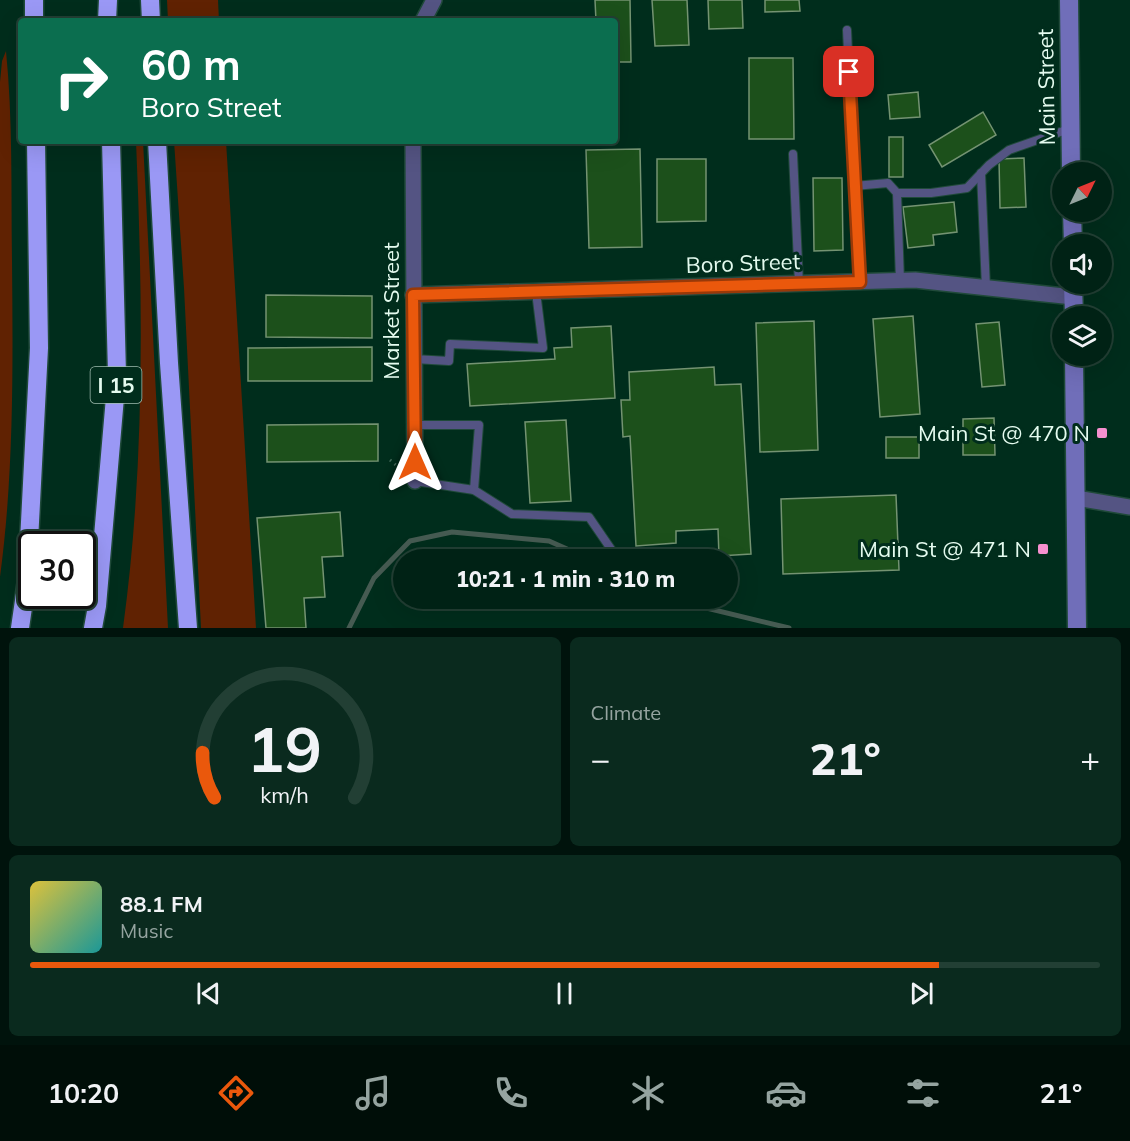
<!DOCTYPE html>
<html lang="en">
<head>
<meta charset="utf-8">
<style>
	:root { --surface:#002215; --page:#0a2a1e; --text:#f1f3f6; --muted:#95a4a0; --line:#223f34; --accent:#ea580c }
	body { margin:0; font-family:Mulish,sans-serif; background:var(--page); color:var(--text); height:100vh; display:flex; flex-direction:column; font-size:22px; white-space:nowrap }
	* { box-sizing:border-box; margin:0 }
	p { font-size:20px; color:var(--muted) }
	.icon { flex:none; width:33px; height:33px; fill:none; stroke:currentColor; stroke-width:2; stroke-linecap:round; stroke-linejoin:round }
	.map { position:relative; height:628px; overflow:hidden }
	.drawer { display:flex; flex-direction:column; gap:9px; padding:9px; background:#00130c; flex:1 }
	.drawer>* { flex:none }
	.hud { position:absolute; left:18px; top:18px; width:600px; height:126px; border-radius:6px; box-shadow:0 6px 24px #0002,0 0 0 2px var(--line); background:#0b6e4f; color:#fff; overflow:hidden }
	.needle { width:39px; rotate:47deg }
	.controls { position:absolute; left:1052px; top:162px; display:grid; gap:12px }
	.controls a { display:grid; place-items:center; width:60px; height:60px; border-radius:50%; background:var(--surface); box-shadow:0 6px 24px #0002,0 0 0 2px var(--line); font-size:30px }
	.speed { position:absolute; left:18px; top:531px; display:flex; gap:12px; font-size:30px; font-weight:700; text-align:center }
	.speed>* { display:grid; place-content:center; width:78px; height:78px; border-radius:50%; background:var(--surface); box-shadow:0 6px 24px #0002,0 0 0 2px var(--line); line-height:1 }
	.speed .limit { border:3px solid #111; border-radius:9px; background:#fff; color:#111 }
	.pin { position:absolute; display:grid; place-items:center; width:51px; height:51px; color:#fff; margin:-26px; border-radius:12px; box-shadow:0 3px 9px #0006 }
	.me { position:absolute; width:66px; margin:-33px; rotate:0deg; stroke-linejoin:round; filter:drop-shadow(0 0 4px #0008) }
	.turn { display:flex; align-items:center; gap:21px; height:126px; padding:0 24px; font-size:27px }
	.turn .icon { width:78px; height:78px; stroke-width:2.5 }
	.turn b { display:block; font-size:42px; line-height:51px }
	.big { font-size:45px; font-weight:800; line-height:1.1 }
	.drawer .widget { flex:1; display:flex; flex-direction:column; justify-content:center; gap:9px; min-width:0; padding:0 21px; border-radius:9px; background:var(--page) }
	.drawer .dial { align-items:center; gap:0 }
	.dial svg { height:156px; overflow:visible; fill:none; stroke:var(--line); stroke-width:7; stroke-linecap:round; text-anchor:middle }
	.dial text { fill:var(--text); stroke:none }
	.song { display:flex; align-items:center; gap:18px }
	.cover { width:72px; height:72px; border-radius:9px; background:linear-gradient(135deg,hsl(50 70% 55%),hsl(180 70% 35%)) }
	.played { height:6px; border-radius:3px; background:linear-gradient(90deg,var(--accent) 85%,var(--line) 85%) }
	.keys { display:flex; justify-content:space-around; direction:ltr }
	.heat { display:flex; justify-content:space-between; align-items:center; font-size:33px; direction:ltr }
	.drawer .tiles { flex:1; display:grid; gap:9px; grid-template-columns:1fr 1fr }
	.widget:last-child { grid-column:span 2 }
	.trip { position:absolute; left:393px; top:549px; width:345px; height:60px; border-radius:30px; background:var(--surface); box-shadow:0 6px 24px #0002,0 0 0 2px var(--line); font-weight:800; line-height:60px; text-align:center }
	.tab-bar { display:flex; height:96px; justify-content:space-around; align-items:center; background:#000e08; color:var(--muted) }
	.tab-bar .icon { width:42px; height:42px }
	.tab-bar .active { color:var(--accent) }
	.tab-bar b { font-size:27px; color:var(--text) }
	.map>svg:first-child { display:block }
	.green { fill:#602202 }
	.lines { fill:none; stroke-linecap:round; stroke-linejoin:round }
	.stream { stroke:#465b52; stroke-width:5 }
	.building { fill:#1c501b; stroke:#749372; stroke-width:1.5 }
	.lane-casing { stroke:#204a3a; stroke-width:10 }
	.street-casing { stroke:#204a3a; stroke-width:18 }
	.secondary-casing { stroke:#204a3a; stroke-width:21 }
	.highway-casing { stroke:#204a3a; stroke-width:21 }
	.path { stroke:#466c5c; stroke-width:3; stroke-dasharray:1.5 4.5; stroke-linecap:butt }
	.lane { stroke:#545483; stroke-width:8 }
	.street { stroke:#545483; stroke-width:15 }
	.secondary { stroke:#706eb9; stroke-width:18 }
	.highway { stroke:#9a98f5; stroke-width:18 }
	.route-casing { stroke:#983908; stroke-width:15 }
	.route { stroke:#ea580c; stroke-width:10 }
	.poi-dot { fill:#f690cf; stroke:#002d1c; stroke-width:2 }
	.labels { text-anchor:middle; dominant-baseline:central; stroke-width:6; stroke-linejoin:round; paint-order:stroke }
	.shield { fill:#002d1c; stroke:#a0bdb0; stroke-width:1.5 }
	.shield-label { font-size:21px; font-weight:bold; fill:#e4fbef }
	.street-label { font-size:22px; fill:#e4fbef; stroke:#002d1c }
	.poi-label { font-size:22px; fill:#e4fbef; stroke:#002d1c; text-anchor:end }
</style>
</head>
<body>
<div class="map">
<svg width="1130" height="628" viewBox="0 0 1130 628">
	<rect width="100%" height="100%" fill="#002d1c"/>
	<g class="green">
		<polygon points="167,0 218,0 219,21 168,21"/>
		<path d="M6 51C13 121 11 191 12 260 13 365 14 473 0 577V82L2 61Z"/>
		<path d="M136 141H143L168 628H123C145 467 143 303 136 141Z"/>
		<polygon points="174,141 226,141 256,628 201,628 184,288"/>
	</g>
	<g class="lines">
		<g class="stream">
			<polyline points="665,598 789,628"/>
			<polyline points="349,628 374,578 410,541 452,532 549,541 567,549 580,560"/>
		</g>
	</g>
	<g class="building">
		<polygon points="595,0 630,0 631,62 615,62 615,21 596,21"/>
		<polygon points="652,0 687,0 689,45 655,46"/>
		<polygon points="708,0 742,0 743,28 709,29"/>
		<polygon points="765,0 799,0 800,11 765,12"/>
		<polygon points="749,58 793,58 794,139 749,139"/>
		<polygon points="918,92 920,117 890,119 888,95"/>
		<polygon points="983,112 996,135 942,167 929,145"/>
		<rect x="889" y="137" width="14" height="40"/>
		<polygon points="640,149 642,247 589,248 586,150"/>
		<polygon points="1024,158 1026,207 1000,208 999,159"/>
		<polygon points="657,159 706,159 706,221 657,222"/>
		<polygon points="813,178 842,178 843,250 814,251"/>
		<polygon points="954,202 957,232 933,235 934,245 908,248 903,207"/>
		<polygon points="266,295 372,296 372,338 266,337"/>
		<polygon points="913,316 920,414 880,417 873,319"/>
		<polygon points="814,321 818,450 760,452 756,323"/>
		<polygon points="999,322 1005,385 982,387 976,324"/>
		<polygon points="611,326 615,398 470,406 467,364 555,359 554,348 572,347 571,328"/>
		<polygon points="372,347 372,381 248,381 248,348"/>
		<polygon points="714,367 715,385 741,384 751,554 719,556 718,529 676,531 676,543 636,546 630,436 623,437 621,400 630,400 629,372"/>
		<polygon points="994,418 995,455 963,455 963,419"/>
		<polygon points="566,420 571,501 530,503 525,422"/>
		<polygon points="378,424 378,461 267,462 267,425"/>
		<rect x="886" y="437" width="33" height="21"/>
		<polygon points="896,495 899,570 783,574 781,499"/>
		<polygon points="340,512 343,556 322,557 325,597 304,598 306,628 266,628 257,518"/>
	</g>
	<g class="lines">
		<defs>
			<g id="lane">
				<polyline points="847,30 854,186"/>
				<polyline points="793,154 799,284"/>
				<polyline points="981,173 986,288"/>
				<polyline points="897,193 900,281"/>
				<polyline points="860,282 854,186 888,183 897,193 931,193 967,188 989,165 1009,150 1069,129"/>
				<polyline points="414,359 449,361 450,344 543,348 536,292"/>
				<polyline points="414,425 479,425 474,490 415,481"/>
				<polyline points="474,490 512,514 589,517 613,552 638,560"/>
			</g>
			<g id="street">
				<polyline points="423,21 434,0"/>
				<polyline points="413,141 415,481"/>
				<polyline points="413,295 915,280 1073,297"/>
				<polyline points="1076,498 1130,507"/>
			</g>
			<g id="secondary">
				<polyline points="1069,0 1071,172"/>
				<polyline points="1072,212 1073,244"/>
				<polyline points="1073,284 1074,316"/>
				<polyline points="1074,356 1077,628"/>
			</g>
			<g id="highway">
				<polyline points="34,0 34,21"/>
				<polyline points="150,0 151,21"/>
				<polyline points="107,21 108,0"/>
				<polyline points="157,141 169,363 188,628"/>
				<polyline points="20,628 27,580 39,348 36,141"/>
				<polyline points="93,628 97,606 117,374 111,141"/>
			</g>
		</defs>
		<use href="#lane" class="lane-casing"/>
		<use href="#street" class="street-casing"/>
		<use href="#secondary" class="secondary-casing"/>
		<use href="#highway" class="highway-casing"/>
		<polyline class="path" points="390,460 398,467"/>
		<use href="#lane" class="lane"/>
		<use href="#street" class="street"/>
		<use href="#secondary" class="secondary"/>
		<use href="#highway" class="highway"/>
	</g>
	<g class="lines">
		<defs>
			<polyline id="route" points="415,462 413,295 860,282 849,72"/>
		</defs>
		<use href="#route" class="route-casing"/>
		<use href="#route" class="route"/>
	</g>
	<g class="poi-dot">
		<rect x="1096" y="427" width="12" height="12" rx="3"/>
		<rect x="1037" y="543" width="12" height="12" rx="3"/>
	</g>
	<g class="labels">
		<rect class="shield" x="90.5" y="367" width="51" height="36" rx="4.5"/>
		<g class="shield-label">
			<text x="116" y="385">I 15</text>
		</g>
		<g class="street-label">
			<text transform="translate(1046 87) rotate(-91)">Main Street</text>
			<text transform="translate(743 263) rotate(-2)">Boro Street</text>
			<text transform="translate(391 311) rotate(-90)">Market Street</text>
		</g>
		<g class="poi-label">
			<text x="1090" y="433">Main St @ 470 N</text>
			<text x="1031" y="549">Main St @ 471 N</text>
		</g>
	</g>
</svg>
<div class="controls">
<a><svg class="needle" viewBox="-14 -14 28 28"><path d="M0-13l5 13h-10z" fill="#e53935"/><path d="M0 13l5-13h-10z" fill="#95a4a0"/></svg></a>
<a><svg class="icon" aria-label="sound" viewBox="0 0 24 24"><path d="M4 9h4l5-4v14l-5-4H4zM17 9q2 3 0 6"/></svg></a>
<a><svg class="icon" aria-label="layers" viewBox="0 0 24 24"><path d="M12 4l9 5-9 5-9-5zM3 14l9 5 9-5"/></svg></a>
</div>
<div class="speed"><div class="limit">30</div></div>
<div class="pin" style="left:849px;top:72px;background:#d93025"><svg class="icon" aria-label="arrive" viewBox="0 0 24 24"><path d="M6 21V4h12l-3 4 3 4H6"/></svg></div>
<svg class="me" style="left:415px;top:462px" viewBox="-20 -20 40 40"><path d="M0-17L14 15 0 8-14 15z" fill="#ea580c" stroke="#fff" stroke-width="4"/></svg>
<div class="trip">10:21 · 1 min · 310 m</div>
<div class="hud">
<div class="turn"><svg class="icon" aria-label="right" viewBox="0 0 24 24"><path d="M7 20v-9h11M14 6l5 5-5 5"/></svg><div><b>60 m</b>Boro Street</div></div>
</div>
</div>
<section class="drawer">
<div class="tiles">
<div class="widget dial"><svg viewBox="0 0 100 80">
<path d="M14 69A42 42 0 1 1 86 69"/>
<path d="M14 69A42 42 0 0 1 8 46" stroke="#ea580c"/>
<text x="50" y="56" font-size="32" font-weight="700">19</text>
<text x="50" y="72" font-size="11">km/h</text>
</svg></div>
<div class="widget"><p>Climate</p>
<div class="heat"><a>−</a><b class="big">21°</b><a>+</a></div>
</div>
<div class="widget">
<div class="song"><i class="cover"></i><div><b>88.1 FM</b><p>Music</p></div></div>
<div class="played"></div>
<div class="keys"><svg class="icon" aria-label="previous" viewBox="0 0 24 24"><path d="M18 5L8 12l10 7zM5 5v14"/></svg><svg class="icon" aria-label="pause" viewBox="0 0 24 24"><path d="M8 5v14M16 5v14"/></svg><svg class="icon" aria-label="next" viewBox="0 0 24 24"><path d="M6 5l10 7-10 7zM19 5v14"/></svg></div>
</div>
</div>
</section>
<nav class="tab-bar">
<b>10:20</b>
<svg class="icon active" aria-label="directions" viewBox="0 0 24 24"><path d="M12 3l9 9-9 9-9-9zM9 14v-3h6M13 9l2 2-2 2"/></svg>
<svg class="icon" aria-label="music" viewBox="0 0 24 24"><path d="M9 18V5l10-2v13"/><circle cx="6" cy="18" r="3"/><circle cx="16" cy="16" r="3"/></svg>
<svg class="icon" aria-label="phone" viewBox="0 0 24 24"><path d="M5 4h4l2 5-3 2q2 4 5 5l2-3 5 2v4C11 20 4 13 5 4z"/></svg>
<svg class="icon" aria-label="climate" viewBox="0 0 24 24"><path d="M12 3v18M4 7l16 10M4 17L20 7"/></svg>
<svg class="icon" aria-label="car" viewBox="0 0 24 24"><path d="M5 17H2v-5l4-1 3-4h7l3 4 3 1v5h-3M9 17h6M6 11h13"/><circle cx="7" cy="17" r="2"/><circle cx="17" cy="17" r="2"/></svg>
<svg class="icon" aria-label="filters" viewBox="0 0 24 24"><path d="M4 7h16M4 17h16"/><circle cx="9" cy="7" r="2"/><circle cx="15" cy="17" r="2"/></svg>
<b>21°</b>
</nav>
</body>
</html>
